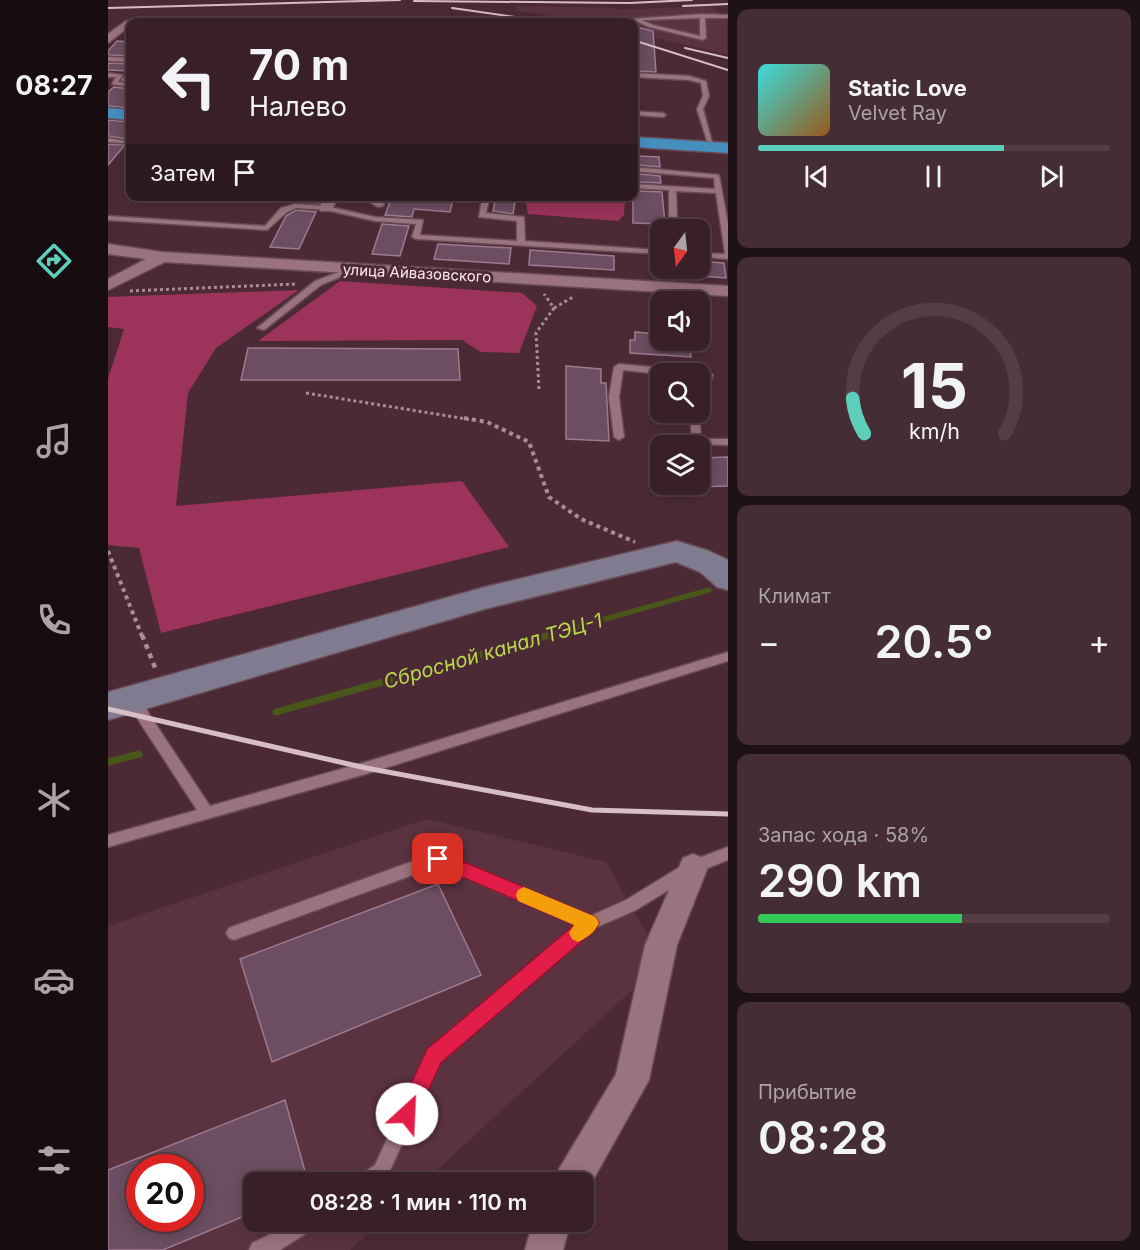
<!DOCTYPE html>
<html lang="ru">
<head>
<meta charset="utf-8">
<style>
	:root { --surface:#392028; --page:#442d34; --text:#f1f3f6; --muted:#aba3a8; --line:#533e45; --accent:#5ccebb }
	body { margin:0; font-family:Inter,sans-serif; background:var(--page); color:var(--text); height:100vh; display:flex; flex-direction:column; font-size:22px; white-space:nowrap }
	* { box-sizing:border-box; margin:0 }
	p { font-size:20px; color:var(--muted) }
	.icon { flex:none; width:33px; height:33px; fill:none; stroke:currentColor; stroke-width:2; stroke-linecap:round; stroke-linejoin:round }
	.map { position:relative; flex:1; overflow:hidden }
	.details { display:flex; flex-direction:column; gap:9px; padding:9px; background:#1f1216; width:412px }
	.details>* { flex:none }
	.top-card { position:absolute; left:18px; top:18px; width:512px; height:183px; border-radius:12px; box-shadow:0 3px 15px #0003,0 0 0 2px var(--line); background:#392028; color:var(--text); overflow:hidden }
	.needle { width:39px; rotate:195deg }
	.controls { position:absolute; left:542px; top:219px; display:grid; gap:12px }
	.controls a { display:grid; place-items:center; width:60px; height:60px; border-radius:12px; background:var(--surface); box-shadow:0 3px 15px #0003,0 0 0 2px var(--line); font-size:30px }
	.speed { position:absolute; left:18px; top:1154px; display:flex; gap:12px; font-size:30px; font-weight:700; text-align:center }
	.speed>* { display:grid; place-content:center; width:78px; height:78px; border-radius:50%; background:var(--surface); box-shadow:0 3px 15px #0003,0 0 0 2px var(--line); line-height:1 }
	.speed .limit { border:9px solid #d22; background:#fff; color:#111 }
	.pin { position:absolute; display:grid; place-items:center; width:51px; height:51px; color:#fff; margin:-26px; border-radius:12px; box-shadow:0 3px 9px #0006 }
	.me { position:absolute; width:66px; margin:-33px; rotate:25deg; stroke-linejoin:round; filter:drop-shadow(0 0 4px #0008) }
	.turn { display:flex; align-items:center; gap:21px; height:126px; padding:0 24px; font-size:27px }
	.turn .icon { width:78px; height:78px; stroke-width:2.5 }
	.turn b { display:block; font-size:42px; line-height:51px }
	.then { display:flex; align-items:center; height:57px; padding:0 24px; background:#0003; gap:12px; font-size:22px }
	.big { font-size:45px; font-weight:600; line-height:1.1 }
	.details .tile { flex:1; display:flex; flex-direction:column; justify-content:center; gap:9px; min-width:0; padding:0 21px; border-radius:12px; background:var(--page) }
	.details .dial { align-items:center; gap:0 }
	.dial svg { height:156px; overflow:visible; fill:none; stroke:var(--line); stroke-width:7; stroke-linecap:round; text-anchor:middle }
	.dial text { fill:var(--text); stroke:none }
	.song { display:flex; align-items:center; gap:18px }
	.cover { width:72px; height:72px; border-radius:9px; background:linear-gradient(135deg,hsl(180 70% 55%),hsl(30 70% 35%)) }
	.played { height:6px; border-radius:3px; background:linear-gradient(90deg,var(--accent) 70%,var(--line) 70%) }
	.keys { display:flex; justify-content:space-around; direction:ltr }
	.heat { display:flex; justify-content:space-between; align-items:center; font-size:33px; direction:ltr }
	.charge { height:9px; border-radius:4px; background:linear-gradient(90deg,#34c759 58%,var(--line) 0) }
	.trip { position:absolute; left:135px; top:1172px; width:351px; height:60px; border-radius:12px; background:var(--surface); box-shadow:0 3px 15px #0003,0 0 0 2px var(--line); font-weight:600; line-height:60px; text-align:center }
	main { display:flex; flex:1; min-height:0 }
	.tab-bar { display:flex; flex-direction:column; width:108px; justify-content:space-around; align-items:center; background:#170d10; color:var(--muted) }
	.tab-bar .icon { width:42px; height:42px }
	.tab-bar .selected { color:var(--accent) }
	.tab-bar b { font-size:27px; color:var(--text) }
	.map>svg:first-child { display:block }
	.built { fill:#5b3340; fill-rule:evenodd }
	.forest { fill:#9b335b }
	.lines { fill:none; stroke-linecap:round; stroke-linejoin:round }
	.stream-far1 { stroke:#4a571a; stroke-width:5 }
	.stream { stroke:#4a571a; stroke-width:7 }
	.building { fill:#6c4d61; stroke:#9d7a90; stroke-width:1.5; fill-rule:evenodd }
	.lane-casing { stroke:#674a53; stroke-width:3 }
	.street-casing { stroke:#674a53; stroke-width:3 }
	.secondary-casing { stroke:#674a53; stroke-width:3 }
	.highway-casing { stroke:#674a53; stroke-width:3 }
	.path-far2 { stroke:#a98d95; stroke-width:3; stroke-dasharray:3 3; stroke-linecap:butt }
	.path-far1 { stroke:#a98d95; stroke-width:4; stroke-dasharray:4 4; stroke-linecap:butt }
	.path { stroke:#a98d95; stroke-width:4.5; stroke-dasharray:5 5; stroke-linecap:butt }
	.lane { fill:#9a737e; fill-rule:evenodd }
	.street { fill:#9a737e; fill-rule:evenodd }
	.secondary { fill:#807b91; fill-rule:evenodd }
	.highway { fill:#458ebe; fill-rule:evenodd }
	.rail-far1 { stroke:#d7bdc4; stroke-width:2 }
	.rail { stroke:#d7bdc4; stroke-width:5 }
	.route { fill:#e11d48; stroke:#92132f; stroke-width:1.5 }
	.slow { fill:#f59e0b }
	.labels { text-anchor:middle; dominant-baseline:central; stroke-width:6; stroke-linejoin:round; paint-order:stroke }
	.far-street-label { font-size:15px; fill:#ffe8ee; stroke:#4c2a35 }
	.water-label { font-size:20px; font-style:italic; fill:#bad946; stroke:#4c2a35 }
</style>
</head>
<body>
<main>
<nav class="tab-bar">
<b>08:27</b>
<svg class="icon selected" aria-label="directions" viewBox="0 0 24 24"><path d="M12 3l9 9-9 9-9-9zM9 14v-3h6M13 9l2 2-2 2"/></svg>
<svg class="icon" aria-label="music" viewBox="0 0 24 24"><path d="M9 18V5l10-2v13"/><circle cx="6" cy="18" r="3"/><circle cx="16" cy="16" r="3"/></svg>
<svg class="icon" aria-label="phone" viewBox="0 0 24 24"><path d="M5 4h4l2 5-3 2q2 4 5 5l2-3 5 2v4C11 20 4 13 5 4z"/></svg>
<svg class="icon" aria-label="climate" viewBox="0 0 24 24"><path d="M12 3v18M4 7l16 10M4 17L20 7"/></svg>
<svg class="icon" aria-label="car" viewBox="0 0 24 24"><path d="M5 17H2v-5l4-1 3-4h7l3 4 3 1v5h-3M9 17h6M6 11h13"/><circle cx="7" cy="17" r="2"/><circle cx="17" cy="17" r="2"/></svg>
<svg class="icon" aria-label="filters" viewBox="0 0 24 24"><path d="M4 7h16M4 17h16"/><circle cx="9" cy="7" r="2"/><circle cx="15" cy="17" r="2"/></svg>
</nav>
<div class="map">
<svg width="620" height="1250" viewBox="0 0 620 1250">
	<rect width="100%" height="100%" fill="#4c2a35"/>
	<g class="built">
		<polygon points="410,6 507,8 509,10 603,6 619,21 619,54 525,33 525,22 476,22 407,10"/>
		<path d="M319 819 498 862 540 937 524 990 316 1182H146V1221H274L242 1250H0V926ZM32 1167H82V1218H32Z"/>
	</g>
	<g class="forest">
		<polygon points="422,197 515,197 517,200 516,215 510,221 420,214 418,203"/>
		<polygon points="232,281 414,293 429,306 411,353 373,352 354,340 150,341"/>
		<polygon points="191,290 108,348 80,393 68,506 354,481 401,547 53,633 31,548 0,545 0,379 16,329 0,327 0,297"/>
	</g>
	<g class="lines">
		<polyline class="stream-far1" points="436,636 601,590"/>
		<g class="stream">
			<polyline points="168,712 441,635"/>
			<polyline points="0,762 31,754"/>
		</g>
	</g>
	<g class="building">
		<polygon points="525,26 545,31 548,72 526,71"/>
		<polygon points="9,41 22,42 22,56 0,55 0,51"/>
		<polygon points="0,63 22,64 22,81 14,80 21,71 0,70"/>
		<polygon points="6,87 22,89 22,108 0,106 0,92"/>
		<polygon points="0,120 22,122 22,139 0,165 0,144 15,145 20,141 18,139 0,136"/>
		<polygon points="530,156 551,157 552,167 530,165"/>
		<polygon points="531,174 552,176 553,183 531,182"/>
		<polygon points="531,191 554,192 557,224 525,223 525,193 531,193"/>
		<polygon points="188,196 214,196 211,203 185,202"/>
		<polygon points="284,196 346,196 342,212 306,209 304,217 277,215"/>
		<polygon points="388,196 408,196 405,214 385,211"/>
		<polygon points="188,210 208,212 191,249 162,247 178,216"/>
		<polygon points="274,224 301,226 292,256 264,254"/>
		<polygon points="330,244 403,248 401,264 326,259"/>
		<polygon points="422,250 506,256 506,270 421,265"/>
		<polygon points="591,261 616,263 618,278 591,276"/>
		<polygon points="527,332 552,334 552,340 581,340 583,357 522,353 522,340 527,340"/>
		<polygon points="140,348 350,349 352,380 133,380"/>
		<polygon points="458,366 493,369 493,383 498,383 501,441 458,439"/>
		<polygon points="620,457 620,486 591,487 591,458"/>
		<polygon points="330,884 373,975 164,1062 132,959"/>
		<path d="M177 1100 200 1182H146V1212L55 1250H0V1170ZM32 1167H82V1218H32Z"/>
	</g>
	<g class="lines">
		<defs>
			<g id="lane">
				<path d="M594 14 620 15V18H597L598 38 595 40 541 27 523 19ZM592 18V36L545 25 534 20Z"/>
				<polygon points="0,57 22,58 22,62 0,61"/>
				<polygon points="0,73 15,75 10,82 22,83 22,87 4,84 8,77 0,77"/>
				<polygon points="525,73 581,76 598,81 601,96 595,109 604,142 599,141 589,109 595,96 593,83 581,80 525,77"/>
				<polygon points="525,111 555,113 558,115 555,117 525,115"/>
				<polygon points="0,138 18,141 15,143 0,142"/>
				<polygon points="525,167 611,175 620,224 620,259 591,257 591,253 617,254 608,193 568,191 569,221 565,223 561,221 561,190 525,188 525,184 607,189 606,178 525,171"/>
				<polygon points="374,198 381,200 378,213 416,217 417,241 552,250 552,254 308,239 304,237 308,224 267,221 218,210 188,208 179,212 159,230 0,220 0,216 157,226 173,208 187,204 218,206 267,217 315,220 312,235 409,241 409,221 371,217"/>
				<polygon points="242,268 249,270 213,285 156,330 149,328 207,281"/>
				<polygon points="511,364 600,372 605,375 596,401 591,404 591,388 595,377 591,377 591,374 552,374 515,370 511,397 516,437 511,440 506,437 501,397 506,367"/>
				<polygon points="591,411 593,439 620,439 620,445 584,444 582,412 591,412"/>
				<polygon points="620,652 620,661 258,774 0,847 0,835 89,810 31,721 21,699 22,695 32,695 41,714 102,806 258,762"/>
				<polygon points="620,847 620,860 590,872 528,910 487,928 332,1062 279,1177 273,1182 248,1182 251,1176 267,1165 320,1050 468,925 330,866 126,940 121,938 118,933 121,928 126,926 330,852 482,916 518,900 580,862"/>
				<polygon points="184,1221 209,1221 207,1228 172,1250 141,1250 144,1243 169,1231"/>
			</g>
			<g id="street">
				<polygon points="18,21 22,22 22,26 0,43 0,34"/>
				<polygon points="217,196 231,196 223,211 213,211 211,208"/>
				<polygon points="266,196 280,196 275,206 270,207 263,203"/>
				<polygon points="0,244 54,252 620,286 620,296 57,262 0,290 0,279 38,259 0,254"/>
				<polygon points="585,854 595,858 600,867 569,945 541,1080 476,1196 476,1182 446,1182 451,1169 508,1074 537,945 575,858"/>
				<polygon points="425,1221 463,1221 455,1250 417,1250"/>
			</g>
			<polygon id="secondary" points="569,541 601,551 620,560 620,590 609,587 592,572 568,562 377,609 0,720 0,692 377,587"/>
			<g id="highway">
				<polygon points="0,108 22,110 22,120 0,118"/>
				<polygon points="525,137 620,143 620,153 525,147"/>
			</g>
		</defs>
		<use href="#lane" class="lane-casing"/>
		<use href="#street" class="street-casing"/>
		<use href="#secondary" class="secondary-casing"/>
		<use href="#highway" class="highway-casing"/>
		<g class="path-far2">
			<polyline points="22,291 188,284"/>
			<polyline points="446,308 467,296"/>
			<polyline points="431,389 428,333 446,308 436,294"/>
			<polyline points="198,393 365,420"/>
		</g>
		<g class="path-far1">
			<polyline points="356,418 379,422 421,442 441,497 473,519 527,542"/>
			<polyline points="0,551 34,636"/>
		</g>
		<polyline class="path" points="34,635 48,670"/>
		<use href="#lane" class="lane"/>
		<use href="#street" class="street"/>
		<use href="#secondary" class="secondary"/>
		<use href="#highway" class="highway"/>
		<g class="rail-far1">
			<polyline points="306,1 521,3 584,0"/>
			<polyline points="575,6 620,4"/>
			<polyline points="0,8 292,0"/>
			<polyline points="344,8 443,22"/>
			<polyline points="436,19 461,22"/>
			<polyline points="525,40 620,70"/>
			<polyline points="577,48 620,58"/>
		</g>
		<polyline class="rail" points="0,709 258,768 484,810 620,814"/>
	</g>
	<polygon class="route" points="330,851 488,917 491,923 488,929 333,1063 306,1121 299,1124 292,1121 289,1114 319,1049 466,925 324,864 322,859 324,854"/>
	<path class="slow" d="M416 887 488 917 491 923C487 932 479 938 470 942L464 939 461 933 466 925 410 901 408 895 410 890Z"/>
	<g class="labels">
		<g class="far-street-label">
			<text transform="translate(309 273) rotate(3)">улица Айвазовского</text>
		</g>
		<g class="water-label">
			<text transform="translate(385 651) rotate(-16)">Сбросной канал ТЭЦ-1</text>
		</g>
	</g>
</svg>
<div class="controls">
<a><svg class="needle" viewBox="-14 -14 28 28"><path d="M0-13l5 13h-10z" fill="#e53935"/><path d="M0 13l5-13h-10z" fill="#aba3a8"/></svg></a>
<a><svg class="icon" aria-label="sound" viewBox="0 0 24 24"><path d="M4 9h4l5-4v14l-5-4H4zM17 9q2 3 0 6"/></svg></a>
<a><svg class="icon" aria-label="search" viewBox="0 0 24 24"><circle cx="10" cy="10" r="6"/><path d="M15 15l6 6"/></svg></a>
<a><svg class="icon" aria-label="layers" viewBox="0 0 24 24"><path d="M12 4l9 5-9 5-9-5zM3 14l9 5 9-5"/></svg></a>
</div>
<div class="speed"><div class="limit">20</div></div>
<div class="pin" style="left:330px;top:859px;background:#d93025"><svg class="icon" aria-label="arrive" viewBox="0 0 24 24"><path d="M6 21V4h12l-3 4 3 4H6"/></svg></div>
<svg class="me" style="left:299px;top:1114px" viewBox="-20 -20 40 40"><circle r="19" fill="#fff"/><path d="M0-13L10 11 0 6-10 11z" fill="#e11d48"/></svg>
<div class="trip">08:28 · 1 мин · 110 m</div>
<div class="top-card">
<div class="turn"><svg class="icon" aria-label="left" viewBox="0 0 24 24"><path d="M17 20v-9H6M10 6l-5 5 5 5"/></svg><div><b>70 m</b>Налево</div></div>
<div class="then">Затем<svg class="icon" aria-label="arrive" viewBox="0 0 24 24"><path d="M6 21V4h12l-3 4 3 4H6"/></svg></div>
</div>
</div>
<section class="details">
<div class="tile">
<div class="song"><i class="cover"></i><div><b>Static Love</b><p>Velvet Ray</p></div></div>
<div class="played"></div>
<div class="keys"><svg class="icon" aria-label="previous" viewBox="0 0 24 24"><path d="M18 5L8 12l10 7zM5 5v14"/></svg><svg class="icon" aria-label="pause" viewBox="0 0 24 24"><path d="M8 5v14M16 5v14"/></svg><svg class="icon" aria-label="next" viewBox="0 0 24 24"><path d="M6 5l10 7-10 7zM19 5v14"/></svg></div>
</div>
<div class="tile dial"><svg viewBox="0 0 100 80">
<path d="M14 69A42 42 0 1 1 86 69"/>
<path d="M14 69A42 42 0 0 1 8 51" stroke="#5ccebb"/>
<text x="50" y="56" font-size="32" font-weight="700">15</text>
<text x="50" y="72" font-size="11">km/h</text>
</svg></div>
<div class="tile"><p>Климат</p>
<div class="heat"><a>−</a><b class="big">20.5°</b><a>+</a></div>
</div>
<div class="tile"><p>Запас хода · 58%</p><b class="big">290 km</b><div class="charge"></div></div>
<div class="tile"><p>Прибытие</p><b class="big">08:28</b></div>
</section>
</main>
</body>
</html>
